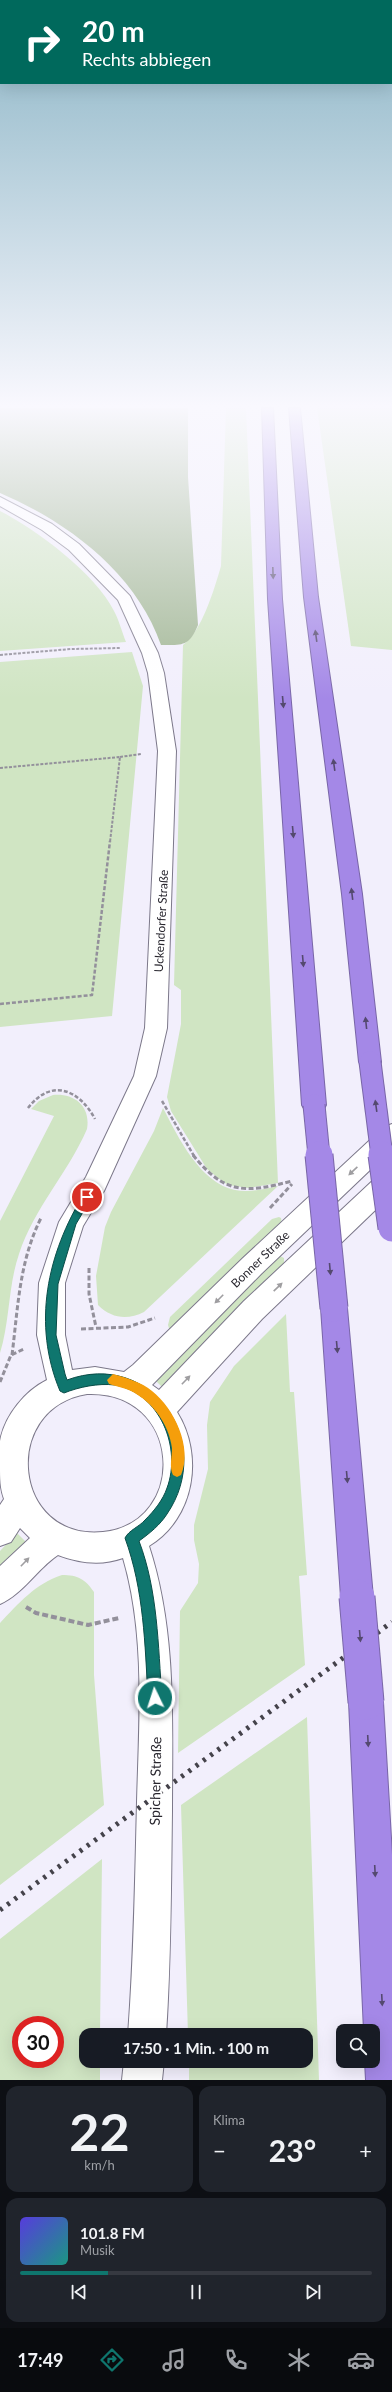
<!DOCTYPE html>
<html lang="de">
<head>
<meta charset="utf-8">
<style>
	:root { --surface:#171b24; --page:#20242c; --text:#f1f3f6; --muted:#9ea1a6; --line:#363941; --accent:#0f766e }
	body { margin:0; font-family:Lato,sans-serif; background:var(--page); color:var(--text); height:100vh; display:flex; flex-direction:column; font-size:15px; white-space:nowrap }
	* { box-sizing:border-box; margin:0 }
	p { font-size:13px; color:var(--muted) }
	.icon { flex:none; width:22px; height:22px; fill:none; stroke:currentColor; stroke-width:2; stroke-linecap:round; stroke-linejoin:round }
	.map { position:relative; height:2080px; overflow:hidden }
	.drawer { display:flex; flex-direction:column; gap:6px; padding:6px; background:#0d0f14; flex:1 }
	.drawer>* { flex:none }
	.guide { position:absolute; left:0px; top:0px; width:392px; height:84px; box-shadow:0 4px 16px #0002; background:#00695c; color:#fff; overflow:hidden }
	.controls { position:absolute; left:336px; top:2024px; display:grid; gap:8px }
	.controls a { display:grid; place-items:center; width:44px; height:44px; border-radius:8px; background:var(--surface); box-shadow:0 4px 16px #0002; font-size:20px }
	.speed { position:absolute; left:12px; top:2016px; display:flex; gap:8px; font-size:20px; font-weight:700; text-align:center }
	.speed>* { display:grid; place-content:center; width:52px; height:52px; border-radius:50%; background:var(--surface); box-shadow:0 4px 16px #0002; line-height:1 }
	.speed .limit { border:6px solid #d22; background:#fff; color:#111 }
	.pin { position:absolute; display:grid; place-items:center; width:34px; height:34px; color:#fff; margin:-17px; border:2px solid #fff; border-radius:50%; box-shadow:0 1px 4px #0007 }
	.me { position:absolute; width:44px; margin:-22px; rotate:356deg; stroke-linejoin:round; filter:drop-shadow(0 0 3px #0008) }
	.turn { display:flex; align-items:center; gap:14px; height:84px; padding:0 16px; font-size:18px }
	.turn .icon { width:52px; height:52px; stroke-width:2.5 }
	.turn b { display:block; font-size:28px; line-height:34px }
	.big { font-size:30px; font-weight:700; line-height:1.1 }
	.drawer .widget { flex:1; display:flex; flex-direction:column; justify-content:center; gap:6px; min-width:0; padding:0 14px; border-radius:12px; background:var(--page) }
	.drawer .dial { align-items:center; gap:0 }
	.dial b { font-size:52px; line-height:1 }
	.song { display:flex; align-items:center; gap:12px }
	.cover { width:48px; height:48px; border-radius:6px; background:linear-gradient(135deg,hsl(250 70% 55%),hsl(170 70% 35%)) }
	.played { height:4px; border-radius:2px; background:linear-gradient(90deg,var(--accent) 25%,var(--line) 25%) }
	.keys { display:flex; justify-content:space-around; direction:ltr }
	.heat { display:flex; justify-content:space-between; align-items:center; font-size:22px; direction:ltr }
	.drawer .tiles { flex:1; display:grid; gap:6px; grid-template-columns:1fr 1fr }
	.widget:last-child { grid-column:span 2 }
	.trip { position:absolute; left:79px; top:2028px; width:234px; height:40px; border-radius:12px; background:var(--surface); box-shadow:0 4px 16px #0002; font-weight:700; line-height:40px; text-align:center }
	.menu { display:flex; height:64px; justify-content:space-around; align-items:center; background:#090b0e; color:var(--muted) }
	.menu .icon { width:28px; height:28px }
	.menu .on { color:var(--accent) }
	.menu b { font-size:18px; color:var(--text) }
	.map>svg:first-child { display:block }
	.green { fill:#d0e5c3; fill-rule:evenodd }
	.forest { fill:#a2b795 }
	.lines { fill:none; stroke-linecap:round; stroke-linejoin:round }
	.minor-casing { stroke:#7c788a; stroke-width:2 }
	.highway-casing { stroke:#7966a7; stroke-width:2 }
	.path-far3 { stroke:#93909b; stroke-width:2; stroke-dasharray:3 1.5; stroke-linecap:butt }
	.path-far2 { stroke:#93909b; stroke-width:2.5; stroke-dasharray:4 2; stroke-linecap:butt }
	.path-far1 { stroke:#93909b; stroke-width:3; stroke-dasharray:5 2.5; stroke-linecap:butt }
	.path { stroke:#93909b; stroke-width:4; stroke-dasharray:6 3; stroke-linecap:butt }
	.minor { fill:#fff; fill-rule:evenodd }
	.highway { fill:#a488e7; fill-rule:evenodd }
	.rail { stroke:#44424a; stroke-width:5; stroke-dasharray:3 6; stroke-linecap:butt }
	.highway-bridge-far2-casing { stroke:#7966a7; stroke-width:23; stroke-linecap:butt }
	.highway-bridge-far1-casing { stroke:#7966a7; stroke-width:29; stroke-linecap:butt }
	.highway-bridge-casing { stroke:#7966a7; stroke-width:37; stroke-linecap:butt }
	.highway-bridge-far2 { stroke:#a488e7; stroke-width:21 }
	.highway-bridge-far1 { stroke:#a488e7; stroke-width:27 }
	.highway-bridge { stroke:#a488e7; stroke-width:35 }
	.oneway { fill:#54496f }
	.oneway2 { fill:#9f9ea1 }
	.route { fill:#0f766e; stroke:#0a4d48 }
	.slow { fill:#f59e0b }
	.labels { text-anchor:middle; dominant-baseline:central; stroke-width:4; stroke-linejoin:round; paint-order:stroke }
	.street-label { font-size:12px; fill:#29272f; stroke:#fff }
	.near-street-label { font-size:14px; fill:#29272f; stroke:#fff }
</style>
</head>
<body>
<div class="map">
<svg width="392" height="2080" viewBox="0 0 392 2080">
	<rect width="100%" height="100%" fill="#f2effc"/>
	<g class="green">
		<path d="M226 408H246L278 1183 248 1188 228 1185 218 1178 207 1169 171 1111 167 1097 181 1024V990L174 985 183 645C202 631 214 590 221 566Z"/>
		<polygon points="317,408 392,408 392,650 351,646"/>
		<path d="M0 511C37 530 95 573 114 611 119 620 122 632 126 642L0 651Z"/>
		<polygon points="132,652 143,686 112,1016 0,1027 0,662"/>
		<path d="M53 1095C74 1093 91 1106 87 1129 68 1173 34 1208 19 1254 8 1286 10 1321 0 1353V1221L54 1116 31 1109 39 1101Z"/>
		<path d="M163 1108C178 1137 200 1183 235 1190 249 1193 264 1189 278 1186L144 1312C128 1320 112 1319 98 1305L96 1276 105 1227 111 1212 154 1131Z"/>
		<polygon points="279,1217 281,1218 282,1225 170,1332 168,1325 170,1317 272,1219"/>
		<polygon points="278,1255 284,1258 284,1265 162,1387 156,1381"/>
		<polygon points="286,1314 290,1392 294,1392 307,1575 299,1576 305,1665 178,1753 180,1611 198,1583 199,1564 194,1540 194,1525 208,1469 207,1425 210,1402 234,1366"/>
		<polygon points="17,1533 27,1543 0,1572 0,1551"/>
		<path d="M62 1575C78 1575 85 1579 94 1592V1675L104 1805 0 1885V1623C19 1603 35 1584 62 1575Z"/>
		<polygon points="307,1717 319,2080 189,2080 189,2061 306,2061 306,2035 188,2035 181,1805"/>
		<path d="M102 1859 100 2035H86V2061H100V2080H0V1939ZM21 2025H55V2059H21Z"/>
	</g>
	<path class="forest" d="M0 408H188V477L198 625C189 647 182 645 161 645 136 573 68 522 0 493Z"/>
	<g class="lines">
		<defs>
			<g id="minor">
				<path d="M0 497 52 524 79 544 130 596 158 653 164 673 176 751 167 1028 156 1076 104 1191 83 1226 65 1283V1335L72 1370 95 1367 124 1372 133 1365 243 1258 384 1127 392 1124V1149L261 1274 152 1385 159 1390 244 1301 383 1171 392 1168V1194L262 1319 177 1412C204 1455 195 1518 149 1546 177 1632 172 1722 172 1811 171 1886 171 1960 166 2035H128C134 1957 135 1880 137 1802 139 1722 146 1636 123 1558 101 1566 79 1563 58 1555 37 1569 23 1594 0 1604V1566L30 1538 20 1528 11 1542 0 1546V1505L4 1499C0 1488 0 1478 0 1466 0 1458 0 1449 0 1441 5 1415 25 1391 47 1380L37 1335 39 1283 59 1222 86 1177 134 1076 145 1028 158 751 148 673 142 653 118 600 69 550 42 530 0 506ZM87 1394C183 1390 189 1523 103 1532 12 1541 0 1408 87 1394Z"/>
				<polygon points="124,2061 164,2061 162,2080 122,2080"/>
			</g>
			<g id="highway">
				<polygon points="262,408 273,408 282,599 326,1105 322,1112 314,1114 306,1112 302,1105 268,599"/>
				<polygon points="289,408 300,408 318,597 362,894 381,1062 378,1068 370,1071 362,1068 359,1062 342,894 304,597"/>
				<polygon points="334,1296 343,1299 347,1308 373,1597 368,1608 357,1613 346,1608 341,1597 321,1308 325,1299"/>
				<polygon points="366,1685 378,1690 383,1702 392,1855 392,2080 366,2080 365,2061 373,2061 373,2031 364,2031 349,1702 354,1690"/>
			</g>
		</defs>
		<use href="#minor" class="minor-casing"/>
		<use href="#highway" class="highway-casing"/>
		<g class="path-far3">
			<polyline points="0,655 71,649 121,648"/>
			<polyline points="120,757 141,754"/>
			<polyline points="0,768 120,757 110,842"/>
		</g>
		<g class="path-far2">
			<polyline points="0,1004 92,995 110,841"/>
			<polyline points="162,1101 194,1156"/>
			<path d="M28 1108C51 1078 79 1089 95 1119"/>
		</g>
		<g class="path-far1">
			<path d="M193 1155C225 1195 246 1193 292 1181"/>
			<polyline points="270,1208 292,1184"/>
			<polyline points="89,1268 89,1294 96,1327"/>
			<polyline points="81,1329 128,1327 155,1318"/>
			<path d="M12 1355C18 1308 19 1262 41 1218"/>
			<polyline points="0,1382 11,1355 24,1349"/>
		</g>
		<polyline class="path" points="26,1607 36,1613 88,1625 119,1618"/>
		<use href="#minor" class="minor"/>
		<use href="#highway" class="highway"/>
		<polyline class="rail" points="0,1910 392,1622"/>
		<defs>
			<g id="highway-bridge-far2">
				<polyline points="370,1062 382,1156"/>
				<polyline points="314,1105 319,1156"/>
			</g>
			<g id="highway-bridge-far1">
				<polyline points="319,1155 334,1308"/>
				<polyline points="382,1155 392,1228"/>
			</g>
			<polyline id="highway-bridge" points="357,1597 366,1702"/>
		</defs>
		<use href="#highway-bridge-far2" class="highway-bridge-far2-casing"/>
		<use href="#highway-bridge-far1" class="highway-bridge-far1-casing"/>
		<use href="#highway-bridge" class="highway-bridge-casing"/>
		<use href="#highway-bridge-far2" class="highway-bridge-far2"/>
		<use href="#highway-bridge-far1" class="highway-bridge-far1"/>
		<use href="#highway-bridge" class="highway-bridge"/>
	</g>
	<defs><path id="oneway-solid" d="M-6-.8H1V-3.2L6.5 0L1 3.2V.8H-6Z"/></defs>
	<g class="oneway">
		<use href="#oneway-solid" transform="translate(273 573) rotate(88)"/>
		<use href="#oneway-solid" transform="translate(316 636) rotate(-98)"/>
		<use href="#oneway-solid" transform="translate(283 702) rotate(85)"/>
		<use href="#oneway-solid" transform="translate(334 765) rotate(-98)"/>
		<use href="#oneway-solid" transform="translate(293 832) rotate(85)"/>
		<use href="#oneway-solid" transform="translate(352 894) rotate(-97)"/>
		<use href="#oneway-solid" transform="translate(303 961) rotate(85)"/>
		<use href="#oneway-solid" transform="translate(366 1023) rotate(-96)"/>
		<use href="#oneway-solid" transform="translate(376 1106) rotate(-98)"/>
		<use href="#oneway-solid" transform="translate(330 1269) rotate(85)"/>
		<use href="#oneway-solid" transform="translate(337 1347) rotate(85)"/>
		<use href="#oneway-solid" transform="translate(347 1477) rotate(85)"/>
		<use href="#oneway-solid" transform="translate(360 1636) rotate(85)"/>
		<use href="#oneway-solid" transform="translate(368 1741) rotate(87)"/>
		<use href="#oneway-solid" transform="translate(375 1871) rotate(87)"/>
		<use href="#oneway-solid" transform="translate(382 2000) rotate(87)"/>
	</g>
	<g class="oneway2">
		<use href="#oneway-solid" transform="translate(353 1171) rotate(137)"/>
		<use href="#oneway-solid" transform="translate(278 1287) rotate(-44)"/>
		<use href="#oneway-solid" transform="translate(219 1299) rotate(135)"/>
		<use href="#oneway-solid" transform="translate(186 1380) rotate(-46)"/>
		<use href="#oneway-solid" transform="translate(25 1562) rotate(-46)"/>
	</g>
	<linearGradient id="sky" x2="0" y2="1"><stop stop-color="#8ab4c5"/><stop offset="0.58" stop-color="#f9f8fe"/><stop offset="1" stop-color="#f9f8fe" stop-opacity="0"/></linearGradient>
	<rect width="392" height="699" fill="url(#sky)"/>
	<path class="route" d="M87 1192 92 1197 76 1224 58 1284 56 1335 65 1374 67 1380C151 1349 216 1442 167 1514 160 1525 150 1533 139 1541 158 1591 158 1646 162 1698L160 1703 155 1705 150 1703 148 1698C145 1645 144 1590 125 1538 129 1530 139 1527 145 1520 154 1511 163 1500 167 1488 182 1448 160 1393 115 1385 98 1383 79 1387 64 1393L60 1391C32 1324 47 1254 84 1194Z"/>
	<path class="slow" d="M113 1374C127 1378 141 1382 152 1391 174 1408 193 1448 181 1475L177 1477 173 1475C169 1467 172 1457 172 1448 169 1423 150 1398 126 1389 121 1387 114 1386 109 1384L107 1380Z"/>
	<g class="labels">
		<g class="street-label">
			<text transform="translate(161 921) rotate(-87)">Uckendorfer Straße</text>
			<text transform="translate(260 1259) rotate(-44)">Bonner Straße</text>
		</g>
		<g class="near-street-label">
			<text transform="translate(155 1781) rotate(-89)">Spicher Straße</text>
		</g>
	</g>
</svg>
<div class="controls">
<a><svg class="icon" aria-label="search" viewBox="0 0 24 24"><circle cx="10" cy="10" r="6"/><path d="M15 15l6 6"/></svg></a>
</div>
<div class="speed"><div class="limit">30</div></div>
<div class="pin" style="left:87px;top:1197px;background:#d93025"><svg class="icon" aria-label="arrive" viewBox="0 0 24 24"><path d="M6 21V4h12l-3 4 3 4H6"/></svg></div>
<svg class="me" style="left:155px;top:1698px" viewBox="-20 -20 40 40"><circle r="17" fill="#0f766e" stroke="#fff" stroke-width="3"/><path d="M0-11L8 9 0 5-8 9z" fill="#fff"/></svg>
<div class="trip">17:50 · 1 Min. · 100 m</div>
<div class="guide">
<div class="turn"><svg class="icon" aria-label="right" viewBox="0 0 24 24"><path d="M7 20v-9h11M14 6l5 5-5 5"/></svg><div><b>20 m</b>Rechts abbiegen</div></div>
</div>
</div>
<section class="drawer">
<div class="tiles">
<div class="widget dial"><b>22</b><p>km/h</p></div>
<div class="widget"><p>Klima</p>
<div class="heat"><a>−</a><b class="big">23°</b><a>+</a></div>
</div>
<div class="widget">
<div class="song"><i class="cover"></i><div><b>101.8 FM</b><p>Musik</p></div></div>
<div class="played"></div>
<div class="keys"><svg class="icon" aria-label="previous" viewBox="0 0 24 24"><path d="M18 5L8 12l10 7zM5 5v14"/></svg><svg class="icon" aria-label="pause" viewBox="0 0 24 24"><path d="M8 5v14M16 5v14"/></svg><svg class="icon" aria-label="next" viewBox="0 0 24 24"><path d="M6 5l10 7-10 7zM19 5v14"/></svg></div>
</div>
</div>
</section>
<nav class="menu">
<b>17:49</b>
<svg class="icon on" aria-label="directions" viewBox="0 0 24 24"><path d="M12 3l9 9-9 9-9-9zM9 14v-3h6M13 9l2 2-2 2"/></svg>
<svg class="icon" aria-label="music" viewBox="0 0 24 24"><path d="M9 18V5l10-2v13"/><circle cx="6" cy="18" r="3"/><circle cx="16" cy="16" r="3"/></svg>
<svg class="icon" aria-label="phone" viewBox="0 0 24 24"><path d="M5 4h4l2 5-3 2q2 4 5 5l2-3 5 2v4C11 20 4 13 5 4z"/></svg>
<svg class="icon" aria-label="climate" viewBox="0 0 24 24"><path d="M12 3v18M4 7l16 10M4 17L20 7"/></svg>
<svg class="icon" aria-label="car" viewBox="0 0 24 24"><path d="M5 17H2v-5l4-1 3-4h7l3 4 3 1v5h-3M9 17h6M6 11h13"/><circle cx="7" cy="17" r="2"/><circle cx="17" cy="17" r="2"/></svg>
</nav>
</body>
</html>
